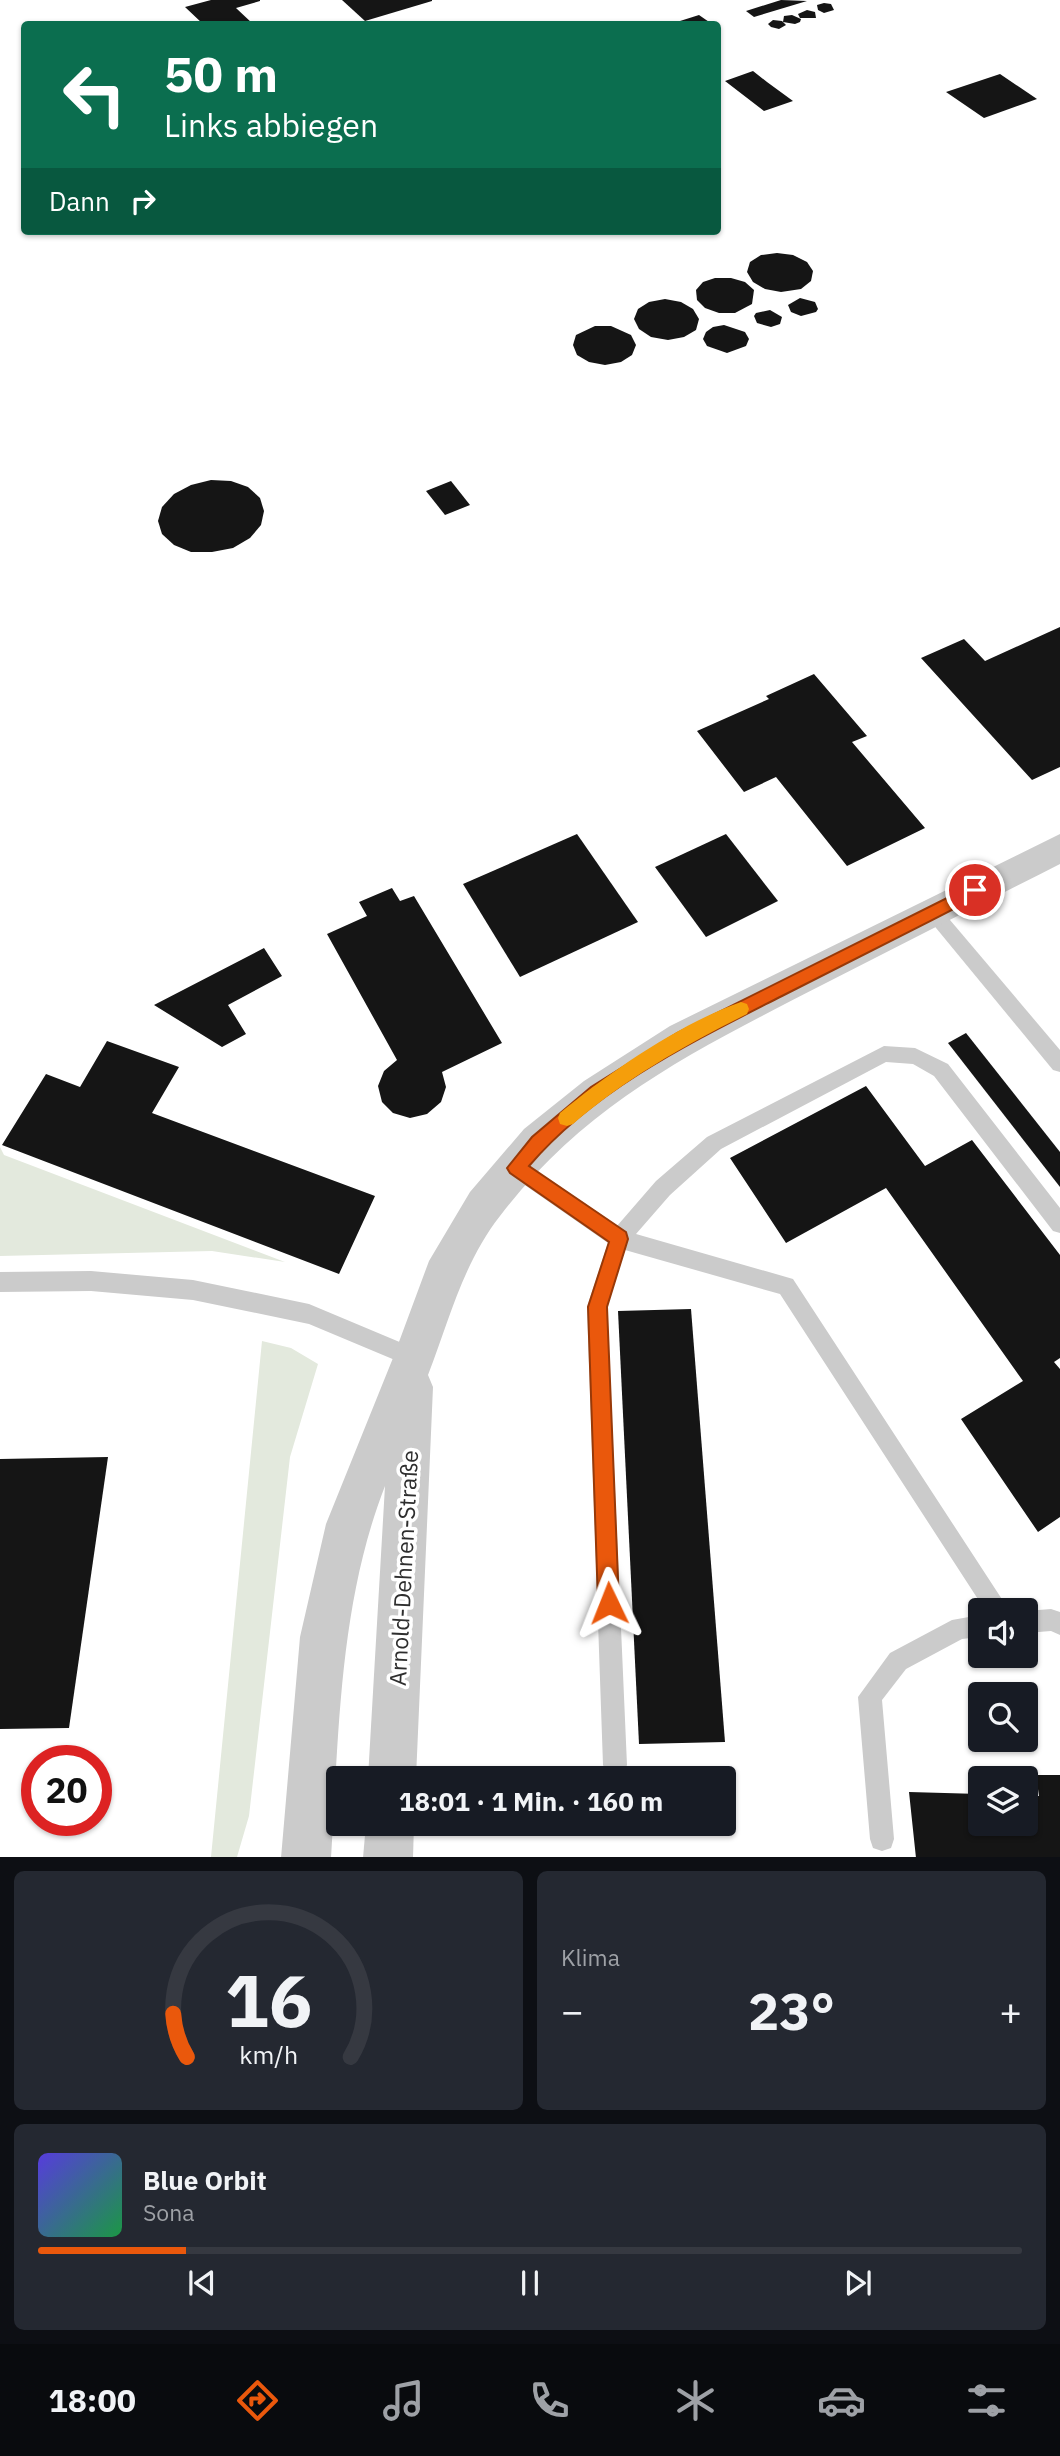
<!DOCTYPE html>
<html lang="de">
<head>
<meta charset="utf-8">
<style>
	:root { --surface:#171b24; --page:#242831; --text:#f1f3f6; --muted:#9ea1a6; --line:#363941; --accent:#ea580c }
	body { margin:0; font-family:"IBM Plex Sans",sans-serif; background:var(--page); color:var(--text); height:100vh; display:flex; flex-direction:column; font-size:26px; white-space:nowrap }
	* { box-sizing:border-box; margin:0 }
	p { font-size:23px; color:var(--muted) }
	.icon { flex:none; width:38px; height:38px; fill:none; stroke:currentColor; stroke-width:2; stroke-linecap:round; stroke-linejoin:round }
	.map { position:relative; height:1857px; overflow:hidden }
	.side { display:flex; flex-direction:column; gap:14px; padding:14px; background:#0d0f14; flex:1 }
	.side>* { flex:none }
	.top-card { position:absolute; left:21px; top:21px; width:700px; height:214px; border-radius:7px; box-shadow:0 2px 5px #0004; background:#0b6e4f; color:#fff; overflow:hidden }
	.fabs { position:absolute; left:968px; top:1598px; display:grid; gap:14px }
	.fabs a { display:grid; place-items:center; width:70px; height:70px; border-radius:7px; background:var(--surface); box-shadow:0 2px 5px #0004; font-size:35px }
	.speed { position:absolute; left:21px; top:1745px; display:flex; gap:14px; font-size:35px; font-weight:700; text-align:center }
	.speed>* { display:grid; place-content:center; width:91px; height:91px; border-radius:50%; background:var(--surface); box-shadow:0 2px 5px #0004; line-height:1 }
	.speed .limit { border:10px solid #d22; background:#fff; color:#111 }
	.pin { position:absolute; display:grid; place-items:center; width:60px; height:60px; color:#fff; margin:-30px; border:4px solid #fff; border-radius:50%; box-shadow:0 2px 7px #0007 }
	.me { position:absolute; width:77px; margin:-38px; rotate:358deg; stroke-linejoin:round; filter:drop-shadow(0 0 5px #0008) }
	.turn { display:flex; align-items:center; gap:24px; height:147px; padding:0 28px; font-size:32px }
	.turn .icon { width:91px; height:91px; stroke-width:2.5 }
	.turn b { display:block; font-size:49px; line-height:60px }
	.then { display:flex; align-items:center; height:66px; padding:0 28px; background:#0003; gap:14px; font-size:26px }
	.big { font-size:52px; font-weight:800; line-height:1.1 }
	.side .card { flex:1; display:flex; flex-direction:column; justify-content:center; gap:10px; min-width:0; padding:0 24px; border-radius:10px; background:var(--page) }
	.side .dial { align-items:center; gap:0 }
	.dial svg { height:182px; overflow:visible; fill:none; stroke:var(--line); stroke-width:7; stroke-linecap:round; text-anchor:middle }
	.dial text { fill:var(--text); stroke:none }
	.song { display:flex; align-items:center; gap:21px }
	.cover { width:84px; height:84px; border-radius:10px; background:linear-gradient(135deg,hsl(250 70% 55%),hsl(140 70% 35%)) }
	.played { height:7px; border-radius:4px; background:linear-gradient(90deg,var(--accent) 15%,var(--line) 15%) }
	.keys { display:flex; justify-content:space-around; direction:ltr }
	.heat { display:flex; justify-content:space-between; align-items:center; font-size:38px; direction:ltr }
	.side .tiles { flex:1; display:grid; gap:14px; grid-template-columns:1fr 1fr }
	.card:last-child { grid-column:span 2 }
	.trip { position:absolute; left:326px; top:1766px; width:410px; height:70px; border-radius:7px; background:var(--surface); box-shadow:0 2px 5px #0004; font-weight:800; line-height:70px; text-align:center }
	.tab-bar { display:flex; height:112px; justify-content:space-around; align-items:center; background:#090b0e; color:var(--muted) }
	.tab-bar .icon { width:49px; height:49px }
	.tab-bar .on { color:var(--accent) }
	.tab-bar b { font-size:32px; color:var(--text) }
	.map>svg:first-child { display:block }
	.green { fill:#e3e9dd }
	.building { fill:#151515 }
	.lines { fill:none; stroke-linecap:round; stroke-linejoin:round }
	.service { fill:#cbcbcb; fill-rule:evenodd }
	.minor { fill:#cbcbcb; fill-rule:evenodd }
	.route { fill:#ea580c; stroke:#983908; stroke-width:2 }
	.slow { fill:#f59e0b }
	.labels { text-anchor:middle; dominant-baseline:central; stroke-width:7; stroke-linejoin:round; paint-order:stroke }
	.near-street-label { font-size:23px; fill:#2e2e2e; stroke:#fff }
</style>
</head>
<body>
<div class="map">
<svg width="1060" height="1858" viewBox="0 0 1060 1858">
	<rect width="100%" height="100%" fill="#fff"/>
	<g class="green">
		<polygon points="0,1147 4,1155 285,1262 212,1251 0,1256"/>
		<polygon points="262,1341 291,1348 318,1364 290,1457 249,1816 237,1857 211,1857"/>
	</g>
	<g class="building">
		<polygon points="211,0 260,0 260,1 236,8 253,24 203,24 185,7"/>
		<polygon points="342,0 432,0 432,1 365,21"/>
		<polygon points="781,0 807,1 754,17 746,11"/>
		<polygon points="824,3 831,4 834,10 824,13 818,10 817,5"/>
		<polygon points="807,10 815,12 816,18 800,18 798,14"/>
		<polygon points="699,15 712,24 684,24 680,21"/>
		<polygon points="792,15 801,19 800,22 795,24 783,22 784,16"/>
		<polygon points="773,20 782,21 786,25 779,29 771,27 768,24"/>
		<polygon points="753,71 767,82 793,101 764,111 725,81"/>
		<polygon points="1000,74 1037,99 984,118 946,92"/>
		<polygon points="777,253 793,255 807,262 813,271 811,281 801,289 781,292 765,289 753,282 747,272 750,262 761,255"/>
		<polygon points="715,278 731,278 745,282 754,290 752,304 735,313 719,313 705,308 697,300 696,290 703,282"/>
		<polygon points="800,298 815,302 818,309 816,312 801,316 791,312 788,305"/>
		<polygon points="665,299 681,302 693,309 699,319 696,330 684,337 668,340 651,337 639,329 634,319 638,309 649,302"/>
		<polygon points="770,310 782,317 780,324 771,327 757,323 754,316 756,313"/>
		<polygon points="724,325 745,332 749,339 746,346 727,353 707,346 703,339 706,332 713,327"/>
		<polygon points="595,326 611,326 631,335 636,345 632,355 621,362 605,365 589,362 577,355 573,345 576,335"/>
		<polygon points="211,480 231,481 248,487 260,498 264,511 261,525 250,538 233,548 212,552 191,552 174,545 162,534 158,521 162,507 174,494 191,485"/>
		<polygon points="451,481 470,505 445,515 426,491"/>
		<polygon points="1060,627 1060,767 1032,780 921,658 964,639 985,661"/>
		<polygon points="814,674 867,736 852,742 925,828 847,866 776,777 744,792 697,731 769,699 766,696"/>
		<polygon points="577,834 638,922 520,977 463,884"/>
		<polygon points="726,834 778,901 706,937 655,867"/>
		<polygon points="392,888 400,901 414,896 502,1043 442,1072 446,1087 441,1102 427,1114 410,1118 393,1113 382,1102 378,1086 384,1071 397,1060 327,934 367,916 359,902"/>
		<polygon points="264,948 282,976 228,1005 246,1034 222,1047 154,1005"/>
		<polygon points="966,1033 1060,1152 1060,1187 948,1043"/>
		<polygon points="107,1041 179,1067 152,1113 375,1196 339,1274 2,1145 46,1074 80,1087"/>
		<polygon points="866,1086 925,1166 972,1140 1060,1255 1060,1358 1054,1362 1060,1369 1060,1517 1038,1532 961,1419 1023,1381 886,1188 786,1243 730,1158"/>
		<polygon points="691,1309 725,1742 639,1744 618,1311"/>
		<polygon points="108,1457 69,1728 0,1729 0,1459"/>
		<polygon points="1036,1775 1060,1775 1060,1858 916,1858 909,1792 980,1794 980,1824 1026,1824 1026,1796 1039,1796"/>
	</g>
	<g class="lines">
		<g class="service">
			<polygon points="933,905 939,907 1060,1050 1060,1072 1053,1070 927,917 924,912 927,907"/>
			<polygon points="884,1046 915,1048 948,1064 1060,1208 1060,1233 1053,1231 934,1076 913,1064 886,1062 721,1149 670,1195 636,1234 793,1279 1009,1610 985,1610 780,1294 625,1250 607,1307 627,1765 623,1773 615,1777 607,1773 603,1765 587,1307 608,1243 509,1174 506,1168 509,1162 516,1159 523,1162 617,1226 656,1181 707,1137"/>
			<polygon points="91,1271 193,1280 309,1304 421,1351 424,1358 421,1365 414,1368 309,1324 193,1300 91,1291 0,1292 0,1272"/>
			<polygon points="1051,1609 1060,1612 1060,1635 1051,1631 1026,1633 1026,1611"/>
			<polygon points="980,1615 980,1637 962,1639 906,1669 882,1700 894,1839 891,1848 882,1851 873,1848 870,1839 858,1697 890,1653 952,1620"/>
		</g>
		<g class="minor">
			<path d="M1060 834V864C981 904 903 944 824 984 698 1049 588 1101 500 1216 463 1263 449 1321 428 1375L433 1387 416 1778H368L385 1486C339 1604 339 1733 331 1858H281L300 1637 326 1524 393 1358 429 1261 470 1192 524 1129 584 1081 670 1026Z"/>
			<polygon points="366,1824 414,1824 413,1858 363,1858"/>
		</g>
	</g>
	<path class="route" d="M975 884 983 890 981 895C915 929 849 962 782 996 692 1042 596 1088 529 1166L626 1232 628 1239 607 1307 619 1603 616 1610 609 1613 601 1610 598 1603 588 1307 609 1242 510 1173 507 1168 532 1137 591 1087 677 1033Z"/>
	<path class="slow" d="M741 1002 747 1004 749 1009 747 1014C685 1045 625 1079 573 1124L567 1126 560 1124 558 1118 560 1113C611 1071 679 1024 741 1002Z"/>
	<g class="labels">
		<g class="near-street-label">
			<text transform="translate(403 1568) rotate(-87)">Arnold-Dehnen-Straße</text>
		</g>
	</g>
</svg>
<div class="fabs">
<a><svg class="icon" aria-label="sound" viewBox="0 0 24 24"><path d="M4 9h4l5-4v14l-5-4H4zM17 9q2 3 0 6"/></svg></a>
<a><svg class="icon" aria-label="search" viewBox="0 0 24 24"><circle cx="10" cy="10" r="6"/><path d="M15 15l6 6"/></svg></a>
<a><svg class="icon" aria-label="layers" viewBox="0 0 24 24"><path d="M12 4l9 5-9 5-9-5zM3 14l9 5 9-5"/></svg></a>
</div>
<div class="speed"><div class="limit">20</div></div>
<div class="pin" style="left:975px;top:890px;background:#d93025"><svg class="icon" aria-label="arrive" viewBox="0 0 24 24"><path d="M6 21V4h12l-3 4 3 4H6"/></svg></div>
<svg class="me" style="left:609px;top:1603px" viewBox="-20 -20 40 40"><path d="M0-17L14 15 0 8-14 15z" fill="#ea580c" stroke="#fff" stroke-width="4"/></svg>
<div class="trip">18:01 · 1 Min. · 160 m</div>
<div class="top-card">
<div class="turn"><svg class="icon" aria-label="left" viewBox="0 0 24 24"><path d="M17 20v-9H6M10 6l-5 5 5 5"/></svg><div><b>50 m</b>Links abbiegen</div></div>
<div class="then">Dann<svg class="icon" aria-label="right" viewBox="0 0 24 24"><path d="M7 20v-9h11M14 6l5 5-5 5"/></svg></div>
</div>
</div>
<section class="side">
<div class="tiles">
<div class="card dial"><svg viewBox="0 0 100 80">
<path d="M14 69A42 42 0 1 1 86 69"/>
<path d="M14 69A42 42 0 0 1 8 50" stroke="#ea580c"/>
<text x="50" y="56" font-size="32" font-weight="700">16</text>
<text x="50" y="72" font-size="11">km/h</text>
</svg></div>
<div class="card"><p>Klima</p>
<div class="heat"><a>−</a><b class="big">23°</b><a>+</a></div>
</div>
<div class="card">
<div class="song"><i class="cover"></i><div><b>Blue Orbit</b><p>Sona</p></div></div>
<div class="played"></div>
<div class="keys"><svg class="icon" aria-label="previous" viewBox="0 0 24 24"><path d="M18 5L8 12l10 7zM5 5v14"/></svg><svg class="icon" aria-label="pause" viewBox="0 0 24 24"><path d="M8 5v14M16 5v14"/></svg><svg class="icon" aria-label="next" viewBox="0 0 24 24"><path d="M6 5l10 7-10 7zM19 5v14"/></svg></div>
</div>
</div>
</section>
<nav class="tab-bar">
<b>18:00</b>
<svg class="icon on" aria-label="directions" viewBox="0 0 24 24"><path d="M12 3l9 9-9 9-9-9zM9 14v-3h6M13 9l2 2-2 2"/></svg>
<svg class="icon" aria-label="music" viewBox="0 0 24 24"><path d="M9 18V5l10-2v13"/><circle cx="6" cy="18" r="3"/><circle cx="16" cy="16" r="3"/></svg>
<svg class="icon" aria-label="phone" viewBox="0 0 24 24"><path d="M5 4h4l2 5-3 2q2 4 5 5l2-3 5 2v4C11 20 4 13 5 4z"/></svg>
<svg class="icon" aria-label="climate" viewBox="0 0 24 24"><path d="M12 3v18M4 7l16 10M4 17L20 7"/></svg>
<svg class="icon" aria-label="car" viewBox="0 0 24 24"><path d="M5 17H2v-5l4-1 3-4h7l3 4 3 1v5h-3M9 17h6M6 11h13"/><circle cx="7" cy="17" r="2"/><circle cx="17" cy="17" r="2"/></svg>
<svg class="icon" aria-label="filters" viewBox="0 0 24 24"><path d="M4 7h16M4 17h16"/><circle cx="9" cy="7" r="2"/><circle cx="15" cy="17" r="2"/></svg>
</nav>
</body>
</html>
